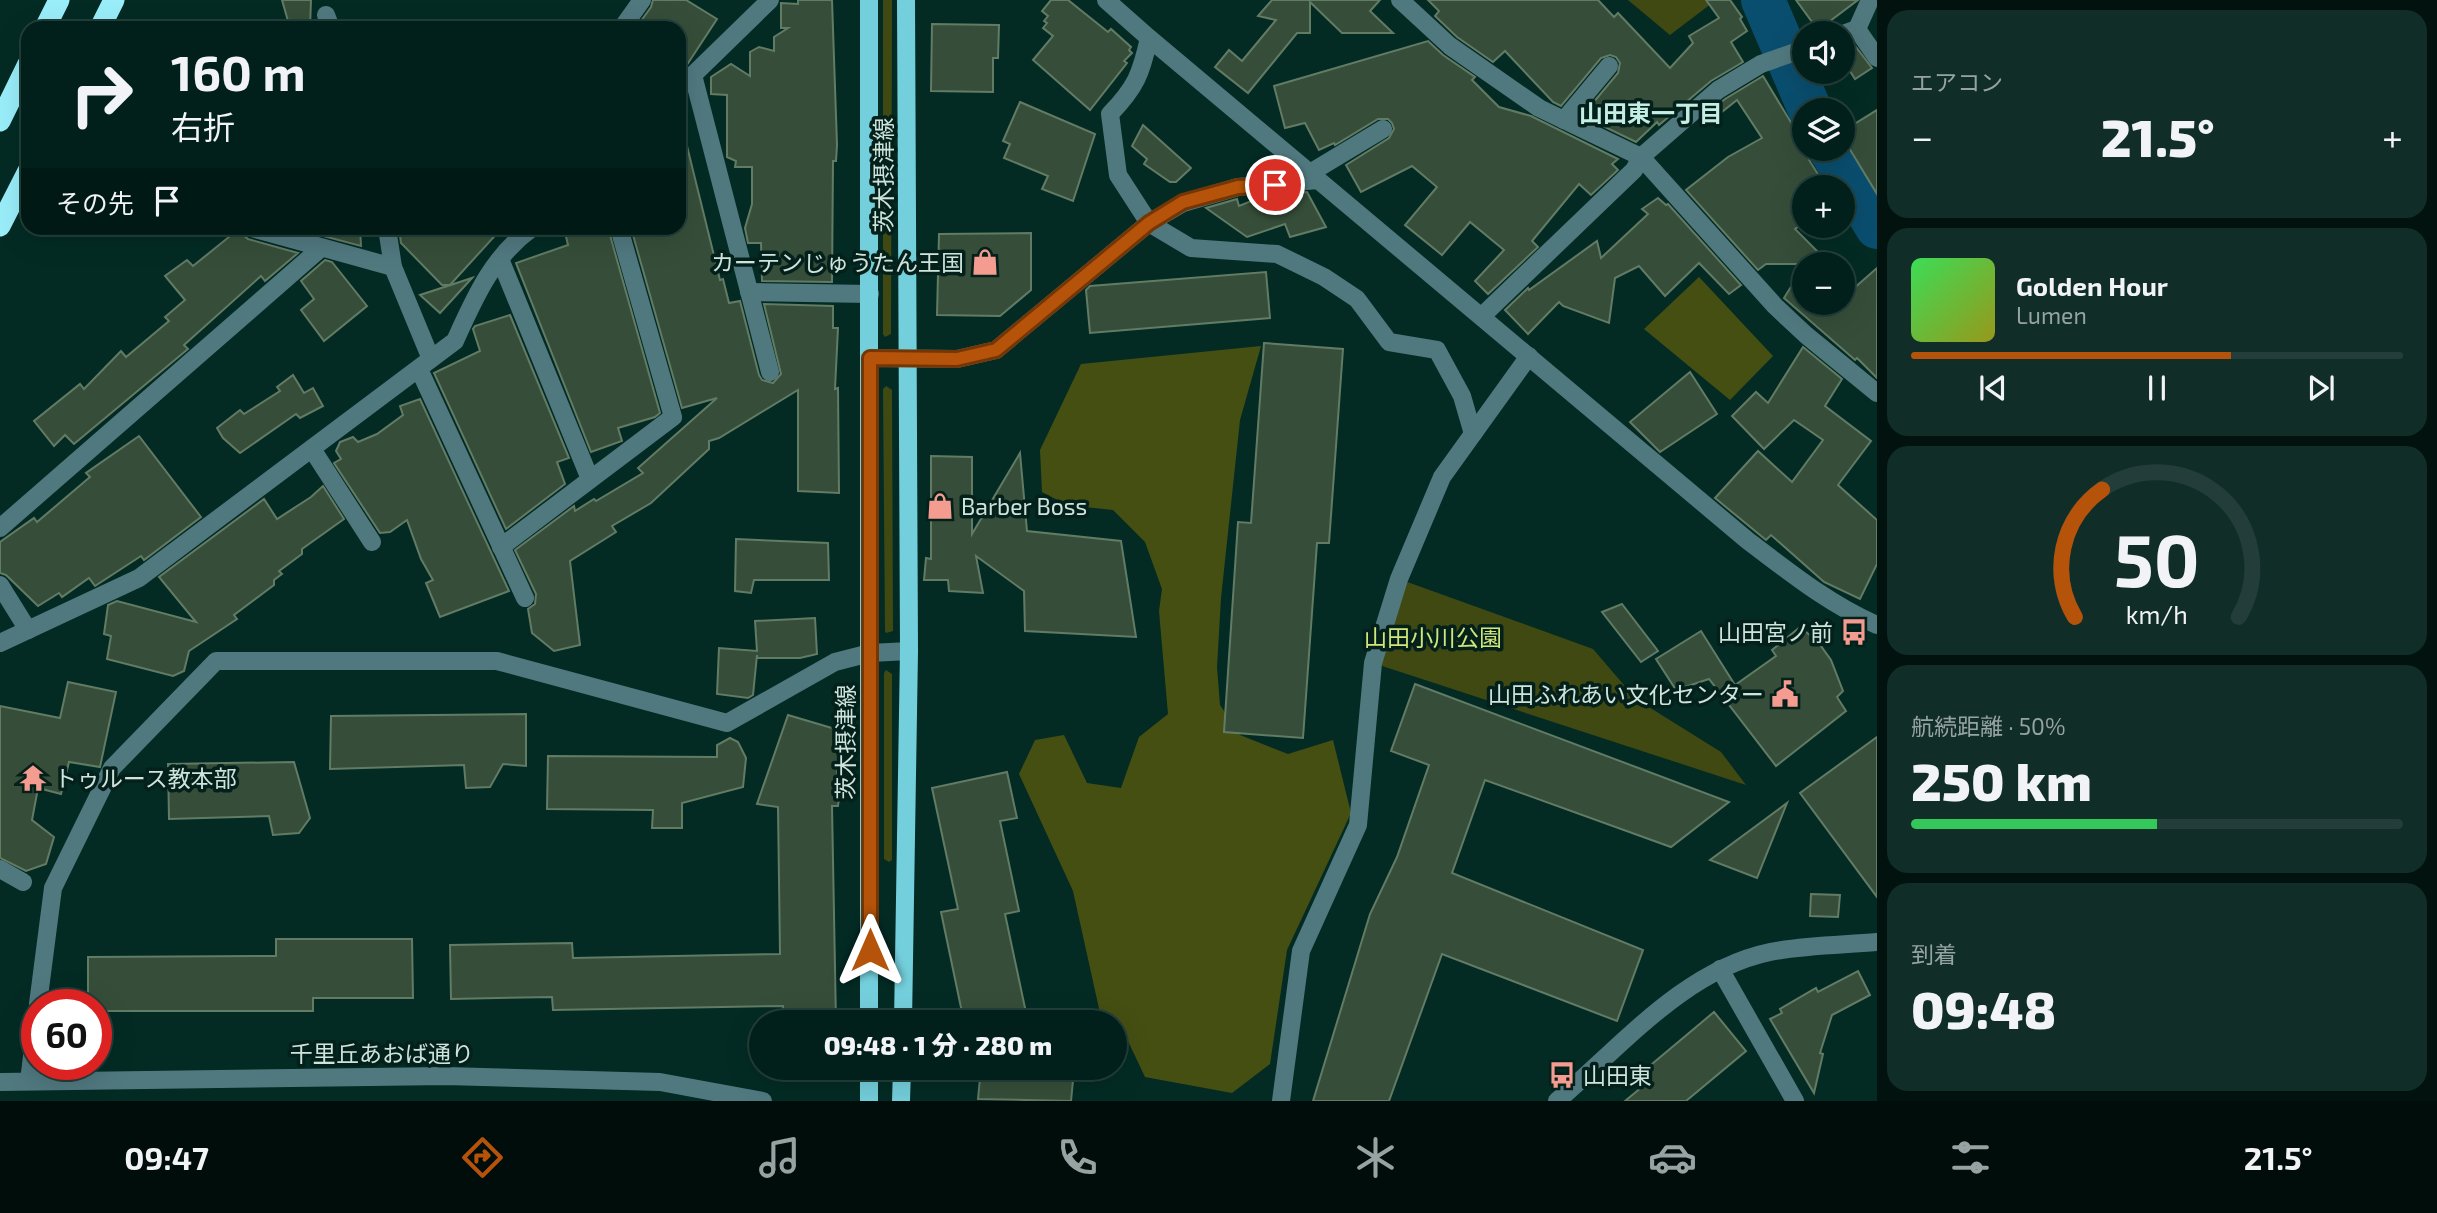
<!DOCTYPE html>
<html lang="ja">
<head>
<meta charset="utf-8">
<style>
	:root { --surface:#02201b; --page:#102d28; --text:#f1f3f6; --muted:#96a3a3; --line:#233e3a; --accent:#b45309 }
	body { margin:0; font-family:"Exo 2","Noto Sans JP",sans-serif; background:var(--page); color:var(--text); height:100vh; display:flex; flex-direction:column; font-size:26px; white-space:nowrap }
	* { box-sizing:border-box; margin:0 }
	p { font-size:23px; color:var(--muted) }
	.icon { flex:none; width:38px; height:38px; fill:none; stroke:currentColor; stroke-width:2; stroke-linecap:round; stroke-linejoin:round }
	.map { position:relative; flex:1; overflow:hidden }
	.sheet { display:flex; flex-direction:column; gap:10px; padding:10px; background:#01120f; width:560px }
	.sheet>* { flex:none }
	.guide { position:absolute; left:21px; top:21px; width:665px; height:214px; border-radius:21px; box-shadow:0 7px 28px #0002,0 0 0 2px var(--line); background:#02201b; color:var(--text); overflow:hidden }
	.tools { position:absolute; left:1792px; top:21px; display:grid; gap:14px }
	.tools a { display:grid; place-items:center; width:63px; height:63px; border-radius:50%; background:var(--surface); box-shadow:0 7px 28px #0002,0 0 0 2px var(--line); font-size:35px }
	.speed { position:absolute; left:21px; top:989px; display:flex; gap:14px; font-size:35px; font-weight:700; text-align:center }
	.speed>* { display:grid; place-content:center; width:91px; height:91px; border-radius:50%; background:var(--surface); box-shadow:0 7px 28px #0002,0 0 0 2px var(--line); line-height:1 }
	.speed .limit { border:10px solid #d22; background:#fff; color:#111 }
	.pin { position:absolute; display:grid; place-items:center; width:60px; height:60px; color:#fff; margin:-30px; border:4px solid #fff; border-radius:50%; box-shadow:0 2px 7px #0007 }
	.me { position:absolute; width:77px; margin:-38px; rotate:0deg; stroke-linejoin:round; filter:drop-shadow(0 0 5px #0008) }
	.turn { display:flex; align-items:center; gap:24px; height:147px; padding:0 35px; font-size:32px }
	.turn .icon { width:91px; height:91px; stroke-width:2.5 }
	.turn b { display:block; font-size:49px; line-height:60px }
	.then { display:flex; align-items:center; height:66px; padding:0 35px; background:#0003; gap:14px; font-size:26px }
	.big { font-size:52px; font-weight:800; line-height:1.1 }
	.sheet .widget { flex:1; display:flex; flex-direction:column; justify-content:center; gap:10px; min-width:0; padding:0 24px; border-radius:21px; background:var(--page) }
	.sheet .dial { align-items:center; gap:0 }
	.dial svg { height:182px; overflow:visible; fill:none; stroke:var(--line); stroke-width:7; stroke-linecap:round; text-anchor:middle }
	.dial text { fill:var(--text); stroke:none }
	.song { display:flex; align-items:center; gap:21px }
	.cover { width:84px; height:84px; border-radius:10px; background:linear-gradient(135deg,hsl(130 70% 55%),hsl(60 70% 35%)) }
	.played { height:7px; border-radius:4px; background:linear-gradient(90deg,var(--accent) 65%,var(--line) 65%) }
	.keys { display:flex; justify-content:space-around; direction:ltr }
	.heat { display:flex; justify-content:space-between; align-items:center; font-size:38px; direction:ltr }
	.charge { height:10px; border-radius:5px; background:linear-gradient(90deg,#34c759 50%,var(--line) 0) }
	.trip { position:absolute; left:749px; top:1010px; width:378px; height:70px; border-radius:35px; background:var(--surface); box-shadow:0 7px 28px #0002,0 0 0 2px var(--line); font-weight:800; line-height:70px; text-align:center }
	.tabs { display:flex; height:112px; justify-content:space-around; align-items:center; background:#010d0b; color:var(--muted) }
	.tabs .icon { width:49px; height:49px }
	.tabs .selected { color:var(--accent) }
	.tabs b { font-size:32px; color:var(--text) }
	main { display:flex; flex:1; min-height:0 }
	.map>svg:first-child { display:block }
	.green { fill:#404912 }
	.forest { fill:#464f12 }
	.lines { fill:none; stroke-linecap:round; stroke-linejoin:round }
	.river { stroke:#0a4e6f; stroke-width:44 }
	.building { fill:#364e39; stroke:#627b65; stroke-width:2 }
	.minor { stroke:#50797f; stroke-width:18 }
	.major { stroke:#74cfdc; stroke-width:18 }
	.highway { stroke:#99eefa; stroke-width:21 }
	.route-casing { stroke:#753606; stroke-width:18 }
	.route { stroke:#b45309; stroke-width:12 }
	.labels { text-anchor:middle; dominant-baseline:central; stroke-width:7; stroke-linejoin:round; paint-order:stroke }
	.street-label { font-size:23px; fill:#cfe3dd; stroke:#04201b }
	.poi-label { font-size:23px; fill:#cfe3dd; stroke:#04201b; text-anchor:end }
	.park-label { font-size:23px; fill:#d1e57a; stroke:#04201b }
	.neighbourhood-label { font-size:24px; font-weight:bold; fill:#c4eee3; stroke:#04201b }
</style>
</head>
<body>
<main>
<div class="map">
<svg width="1877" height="1101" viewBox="0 0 1877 1101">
	<rect width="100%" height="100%" fill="#032b24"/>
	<g class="green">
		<polygon points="883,0 892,0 891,334 885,337 883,334"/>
		<polygon points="1628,0 1716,0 1670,35"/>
		<polygon points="886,386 892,390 893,631 886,633 885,631 883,389"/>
		<polygon points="1399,579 1593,649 1636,699 1721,752 1746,785 1373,663"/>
		<polygon points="886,670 892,674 892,860 889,862 884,859 884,673"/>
	</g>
	<g class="forest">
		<polygon points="1699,277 1773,356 1730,400 1644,329"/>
		<polygon points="1261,346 1240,420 1221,598 1217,667 1220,705 1240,735 1288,754 1333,740 1351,813 1287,950 1270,1064 1232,1093 1145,1077 1127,1039 1115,1032 1115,1022 1102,1022 1073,891 1019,774 1035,740 1064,735 1087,783 1121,788 1139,737 1168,714 1159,611 1162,589 1145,542 1113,510 1067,505 1042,492 1040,450 1081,364"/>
	</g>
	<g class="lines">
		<g class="river">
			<polyline points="1763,0 1810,110"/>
			<polyline points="1830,149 1877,227"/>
		</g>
	</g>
	<g class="building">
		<polygon points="282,0 311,0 310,28 290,28"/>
		<polygon points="653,0 686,0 717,19 679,77 679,28 636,28 651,7"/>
		<polygon points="798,0 832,0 837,145 836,161 833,161 832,282 762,281 761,243 748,243 745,228 752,204 752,167 735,167 736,161 727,157 727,95 711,94 711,77 731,64 750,76 750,52 759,47 774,51 774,37 788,28 781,28 781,3 798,4"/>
		<polygon points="1051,0 1068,0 1108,32 1111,29 1131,47 1129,50 1132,53 1124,61 1127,63 1090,110 1033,60 1053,36 1043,28 1047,23 1044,21 1048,16 1042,11"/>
		<polygon points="1272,0 1380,0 1370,11 1393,33 1342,33 1310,2 1310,33 1297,33 1248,93 1215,67 1229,50 1242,61 1276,20 1258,16"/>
		<polygon points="1428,0 1598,0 1614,17 1618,13 1670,68 1693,43 1689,36 1719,18 1706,0 1730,0 1742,17 1740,19 1747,31 1731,42 1743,62 1711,81 1659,125 1657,122 1636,142 1582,116 1618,73 1620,63 1616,57 1610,55 1601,58 1561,106 1553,102 1505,51 1493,62 1457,37 1435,16 1439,11"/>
		<polygon points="1796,0 1858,0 1818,30"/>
		<polygon points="932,24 999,25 998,58 993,58 993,92 931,91"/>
		<polygon points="1428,41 1443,55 1475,77 1472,80 1499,107 1531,116 1618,159 1612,164 1618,170 1591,195 1579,184 1532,241 1538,247 1488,294 1475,281 1504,250 1470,222 1442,255 1405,225 1437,187 1412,166 1361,192 1346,165 1389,138 1394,129 1392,123 1388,119 1378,119 1335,145 1334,143 1319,150 1305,123 1285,128 1274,86"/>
		<polygon points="1853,43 1872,68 1855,79 1843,60 1843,45"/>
		<polygon points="1763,76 1804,144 1804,149 1807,149 1813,158 1809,160 1826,187 1804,187 1804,223 1795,229 1830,264 1766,264 1758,270 1686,190 1728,157 1762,138 1737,100 1708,123 1704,117 1725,99"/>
		<polygon points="1020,102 1095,134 1073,201 1042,189 1048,176 1004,158 1010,144 1003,141"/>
		<polygon points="1877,110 1877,194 1843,138 1843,131"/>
		<polygon points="1143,125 1191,168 1176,182 1170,182 1144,164 1147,159 1132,146"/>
		<polygon points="687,146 720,280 723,279 729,303 740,301 759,375 762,380 773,383 781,374 764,304 833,306 833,328 838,328 835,389 838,388 839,493 798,491 798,390 719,438 709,441 709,449 651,503 612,526 616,532 570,561 580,645 554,651 532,633 528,609 535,604 536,594 515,550 574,506 575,511 594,499 596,501 643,473 638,468 717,398 682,408 631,228 679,228 679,147"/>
		<polygon points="1307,192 1326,227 1290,237 1285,224 1247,237 1206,208 1237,199 1239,206 1264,196"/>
		<polygon points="1658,198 1666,205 1668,204 1741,285 1729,294 1699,263 1665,296 1639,266 1615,278 1609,323 1563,306 1559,302 1528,334 1505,310 1528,288 1529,290 1597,241 1601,258 1648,214 1642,209"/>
		<polygon points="240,228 243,235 248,239 298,253 265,281 261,276 184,345 188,349 74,444 65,435 54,446 34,421 80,384 84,389 121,351 126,357 169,321 165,317 185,300 165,276 187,260 193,266"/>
		<polygon points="293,228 360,228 361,246"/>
		<polygon points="409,228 502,228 450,285 442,285 401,243 400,236"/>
		<polygon points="564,228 608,228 660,413 655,417 618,428 622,441 591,452 516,263 568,245"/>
		<polygon points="1031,233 1031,290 1000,316 937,315 939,234"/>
		<polygon points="325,260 332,262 367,306 324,341 301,310 314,299 301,281"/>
		<polygon points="1804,266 1804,303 1843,303 1843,278 1853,289 1877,268 1877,378 1857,358 1855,360 1784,298"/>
		<polygon points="1266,272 1270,318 1090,333 1086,290 1090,286"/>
		<polygon points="472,278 440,313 420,295"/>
		<polygon points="510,315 569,458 557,462 565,484 506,529 434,373 480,351 473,329 475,326"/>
		<polygon points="1264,343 1343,349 1329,543 1317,543 1303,738 1224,732 1238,522 1251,523"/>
		<polygon points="1803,347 1842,379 1825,406 1871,441 1838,485 1877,520 1877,564 1860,599 1824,582 1771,535 1766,540 1715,498 1758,451 1792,482 1823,440 1794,420 1764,449 1732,416 1756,392 1768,403"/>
		<polygon points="1690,372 1717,414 1660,452 1630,422"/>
		<polygon points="293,375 304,393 313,388 323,406 300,418 296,414 240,453 223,438 217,428 240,410 244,414 280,391 277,387"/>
		<polygon points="420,399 509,591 440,617 426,583 433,580 421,559 407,520 390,532 380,533 334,463 341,459 336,451 340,442 353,437 358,442 377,434 403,415 400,406"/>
		<polygon points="139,436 201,517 144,560 141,556 95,586 89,578 62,597 59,593 38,606 6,575 0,573 0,542 34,518 37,522 90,477 86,473"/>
		<polygon points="1020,453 1027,531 1121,541 1136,637 1025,631 1024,591 976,556 983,593 949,591 948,580 924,580 926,558 931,559 931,456 972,457 972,534"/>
		<polygon points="323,486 344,519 302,549 302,554 279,571 282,574 274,580 274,585 234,615 237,619 189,651 184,671 173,676 107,659 111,636 104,634 108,605 117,601 196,622 159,577 264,499 277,519 311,497"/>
		<polygon points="736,539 828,543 829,580 754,580 751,593 735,591"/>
		<polygon points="1622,604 1658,651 1641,662 1602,612"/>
		<polygon points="815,618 817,654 800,658 757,658 757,655 753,695 748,698 717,694 719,648 757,651 755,621"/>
		<polygon points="1800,627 1818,642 1831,660 1843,691 1837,697 1846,711 1776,766 1709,679 1676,690 1656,659 1701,631 1735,685 1776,656 1772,650"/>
		<polygon points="68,682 116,692 100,767 69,762 61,794 38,788 32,820 54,837 46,864 26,871 0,858 0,706 60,718"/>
		<polygon points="1415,684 1729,802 1671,847 1485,780 1452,873 1643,950 1617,1021 1442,954 1389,1101 1313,1101 1370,914 1397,857 1429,765 1391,751"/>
		<polygon points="526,714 526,766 503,764 490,787 466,788 464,765 330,769 331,716"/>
		<polygon points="788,715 842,731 836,781 841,782 838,806 832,806 836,1022 784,1022 783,1006 553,1010 552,997 451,999 450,945 572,943 573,958 780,954 778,807 757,804"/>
		<polygon points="1877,737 1877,897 1800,793"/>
		<polygon points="730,738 738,742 746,758 743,787 682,803 682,828 652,828 653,810 547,809 548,756 717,757 717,745"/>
		<polygon points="294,762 310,818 299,833 273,835 269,816 169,819 168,764"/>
		<polygon points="1007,772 1017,818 1000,821 1019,911 1005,914 1028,1022 964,1022 941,912 958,909 932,788"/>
		<polygon points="1787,803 1757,878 1710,860"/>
		<polygon points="1811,894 1840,895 1838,917 1810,916"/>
		<polygon points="276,939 412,939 413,998 313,998 313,1011 96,1011 96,1004 88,1004 88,957 276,956"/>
		<polygon points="1858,971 1870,995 1832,1015 1820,1053 1823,1054 1814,1093 1770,1019 1782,1013 1780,1009 1816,988 1818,992"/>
		<polygon points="1714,1012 1746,1051 1686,1101 1625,1101 1648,1082 1640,1074"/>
		<polygon points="981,1068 1038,1068 1074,1070 1071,1101 978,1099"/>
	</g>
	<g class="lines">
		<g class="minor">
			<path d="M1106 0 1149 38 1747 540C1788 571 1830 605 1877 625"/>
			<polyline points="1400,0 1450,46 1539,108 1641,157 1775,306 1806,335 1877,393"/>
			<polyline points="326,15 331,28"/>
			<polyline points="622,28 642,0"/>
			<polyline points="1857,29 1870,0"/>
			<polyline points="1843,34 1857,29 1877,58"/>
			<path d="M1149 38C1141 74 1136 87 1110 114L1118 175 1149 223 1191 248 1277 254 1324 277 1357 299 1389 342 1437 350 1462 396 1473 434"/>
			<polyline points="1564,120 1609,66"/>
			<polyline points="1310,173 1383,129"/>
			<polyline points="252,228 393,267"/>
			<polyline points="387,228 393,267 431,359"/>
			<polyline points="500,259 590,479"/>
			<polyline points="749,292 870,294"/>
			<polyline points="1482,316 1634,170 1641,157 1718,90 1761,64 1804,49"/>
			<polyline points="870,358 957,359 996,350 1149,223 1183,203 1238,187 1318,180"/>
			<polyline points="419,369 525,598"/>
			<polyline points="770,372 693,75 770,0"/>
			<polyline points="312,449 372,542"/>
			<polyline points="0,528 321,248"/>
			<polyline points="501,547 673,417 619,228"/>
			<polyline points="0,585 28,630"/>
			<path d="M0 643 139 578 455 341C475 297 492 257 532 228"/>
			<polyline points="0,869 23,882"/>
			<polyline points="1720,969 1795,1101"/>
			<polyline points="38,1004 53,888 112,768 216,661 497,661 727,723 835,662 870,653 909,651"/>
			<polyline points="29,1081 37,1015"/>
			<polyline points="0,1082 446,1076 660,1082 763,1101"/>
			<polyline points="1281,1101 1301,951 1358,825 1373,663 1399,579 1442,477 1529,356"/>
			<path d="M1557 1101C1621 1047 1684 970 1770 952 1805 945 1842 945 1877 942"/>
		</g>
		<g class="major">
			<polyline points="869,0 869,1022"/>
			<polyline points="903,1022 909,651 906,0"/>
			<polyline points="869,1068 869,1101"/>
			<polyline points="901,1101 902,1068"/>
		</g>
		<g class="highway">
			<polyline points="45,28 59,0"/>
			<polyline points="100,28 114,0"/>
			<polyline points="0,121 28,64"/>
			<polyline points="0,226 28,171"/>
		</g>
	</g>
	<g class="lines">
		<defs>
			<polyline id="route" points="870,950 870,358 957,359 996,350 1149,223 1183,202 1238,187 1275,185"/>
		</defs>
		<use href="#route" class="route-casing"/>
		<use href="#route" class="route"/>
	</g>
	<defs>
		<symbol id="shop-bare" viewBox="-9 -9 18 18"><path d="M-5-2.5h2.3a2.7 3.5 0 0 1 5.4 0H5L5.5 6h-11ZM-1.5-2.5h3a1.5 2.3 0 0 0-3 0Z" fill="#f59c90" stroke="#04201b" stroke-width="2.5" paint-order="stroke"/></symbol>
		<symbol id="bus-bare" viewBox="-9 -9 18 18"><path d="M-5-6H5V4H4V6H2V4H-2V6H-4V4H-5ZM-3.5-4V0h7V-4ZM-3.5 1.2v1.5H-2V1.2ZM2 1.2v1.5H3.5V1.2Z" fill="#f59c90" stroke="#04201b" stroke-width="2.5" paint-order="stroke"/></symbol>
		<symbol id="civic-bare" viewBox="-9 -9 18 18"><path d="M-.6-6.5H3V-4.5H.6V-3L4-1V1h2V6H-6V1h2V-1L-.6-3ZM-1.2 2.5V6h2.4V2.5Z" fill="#f59c90" stroke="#04201b" stroke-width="2.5" paint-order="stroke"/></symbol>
		<symbol id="temple-bare" viewBox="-9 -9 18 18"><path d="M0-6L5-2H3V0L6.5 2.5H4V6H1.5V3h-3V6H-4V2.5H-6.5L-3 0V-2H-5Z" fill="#f59c90" stroke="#04201b" stroke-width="2.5" paint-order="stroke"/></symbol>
	</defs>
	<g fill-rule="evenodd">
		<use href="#shop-bare" x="966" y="243" width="38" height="38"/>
		<use href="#shop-bare" x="921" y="487" width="38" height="38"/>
		<use href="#bus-bare" x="1835" y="613" width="38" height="38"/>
		<use href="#civic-bare" x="1766" y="675" width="38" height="38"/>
		<use href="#temple-bare" x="14" y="759" width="38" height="38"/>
		<use href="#bus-bare" x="1543" y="1056" width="38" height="38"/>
	</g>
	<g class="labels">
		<g class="street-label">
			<text transform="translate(883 175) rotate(-90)">茨木摂津線</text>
			<text transform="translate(845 742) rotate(-90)">茨木摂津線</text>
			<text x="382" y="1053">千里丘あおば通り</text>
		</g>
		<g class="poi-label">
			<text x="964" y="262">カーテンじゅうたん王国</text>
			<text x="961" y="506" text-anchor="start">Barber Boss</text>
			<text x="1833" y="632">山田宮ノ前</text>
			<text x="1764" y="694">山田ふれあい文化センター</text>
			<text x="54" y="778" text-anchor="start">トゥルース教本部</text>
			<text x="1583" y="1075" text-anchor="start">山田東</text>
		</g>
		<g class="park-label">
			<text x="1433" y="637">山田小川公園</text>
		</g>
		<g class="neighbourhood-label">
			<text x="1651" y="112">山田東一丁目</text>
		</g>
	</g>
</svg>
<div class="tools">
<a><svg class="icon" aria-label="sound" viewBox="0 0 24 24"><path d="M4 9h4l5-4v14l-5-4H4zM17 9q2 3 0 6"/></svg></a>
<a><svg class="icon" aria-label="layers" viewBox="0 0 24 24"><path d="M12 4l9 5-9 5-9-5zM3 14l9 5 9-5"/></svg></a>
<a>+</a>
<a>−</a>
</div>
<div class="speed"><div class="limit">60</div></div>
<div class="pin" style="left:1275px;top:185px;background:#d93025"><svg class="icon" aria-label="arrive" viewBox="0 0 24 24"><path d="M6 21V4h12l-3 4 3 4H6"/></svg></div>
<svg class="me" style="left:870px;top:950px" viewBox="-20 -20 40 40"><path d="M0-17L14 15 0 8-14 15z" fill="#b45309" stroke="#fff" stroke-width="4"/></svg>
<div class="trip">09:48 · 1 分 · 280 m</div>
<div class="guide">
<div class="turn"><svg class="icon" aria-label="right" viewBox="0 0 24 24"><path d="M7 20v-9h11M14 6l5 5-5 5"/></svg><div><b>160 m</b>右折</div></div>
<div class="then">その先<svg class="icon" aria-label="arrive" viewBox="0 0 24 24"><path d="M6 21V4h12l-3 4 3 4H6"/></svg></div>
</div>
</div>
<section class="sheet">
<div class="widget"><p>エアコン</p>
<div class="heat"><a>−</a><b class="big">21.5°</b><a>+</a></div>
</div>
<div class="widget">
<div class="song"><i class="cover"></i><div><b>Golden Hour</b><p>Lumen</p></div></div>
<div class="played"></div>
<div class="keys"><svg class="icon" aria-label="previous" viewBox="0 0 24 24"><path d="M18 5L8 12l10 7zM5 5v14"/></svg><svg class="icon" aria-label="pause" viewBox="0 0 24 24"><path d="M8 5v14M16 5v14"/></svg><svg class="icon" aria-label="next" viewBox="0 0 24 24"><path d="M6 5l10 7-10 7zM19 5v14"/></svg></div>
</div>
<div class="widget dial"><svg viewBox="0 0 100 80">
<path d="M14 69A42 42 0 1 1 86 69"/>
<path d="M14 69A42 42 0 0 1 26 13" stroke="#b45309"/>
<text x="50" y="56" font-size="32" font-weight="700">50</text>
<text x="50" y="72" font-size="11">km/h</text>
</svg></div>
<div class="widget"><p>航続距離 · 50%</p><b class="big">250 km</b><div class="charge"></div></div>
<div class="widget"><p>到着</p><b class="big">09:48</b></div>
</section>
</main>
<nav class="tabs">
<b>09:47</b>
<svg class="icon selected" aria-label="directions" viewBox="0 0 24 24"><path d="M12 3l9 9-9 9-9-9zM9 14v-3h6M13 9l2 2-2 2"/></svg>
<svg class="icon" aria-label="music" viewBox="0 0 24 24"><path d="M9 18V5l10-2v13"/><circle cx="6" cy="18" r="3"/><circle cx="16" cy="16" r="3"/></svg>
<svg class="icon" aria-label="phone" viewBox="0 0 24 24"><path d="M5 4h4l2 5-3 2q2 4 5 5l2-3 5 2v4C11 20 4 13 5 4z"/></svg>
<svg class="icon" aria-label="climate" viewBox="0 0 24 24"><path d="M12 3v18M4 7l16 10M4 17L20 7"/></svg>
<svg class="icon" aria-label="car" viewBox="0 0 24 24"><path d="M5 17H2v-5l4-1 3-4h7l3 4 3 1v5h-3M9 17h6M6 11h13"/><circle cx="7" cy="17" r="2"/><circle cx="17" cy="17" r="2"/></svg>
<svg class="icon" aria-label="filters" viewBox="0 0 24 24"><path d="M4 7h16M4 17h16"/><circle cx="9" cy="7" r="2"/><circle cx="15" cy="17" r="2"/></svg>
<b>21.5°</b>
</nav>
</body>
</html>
